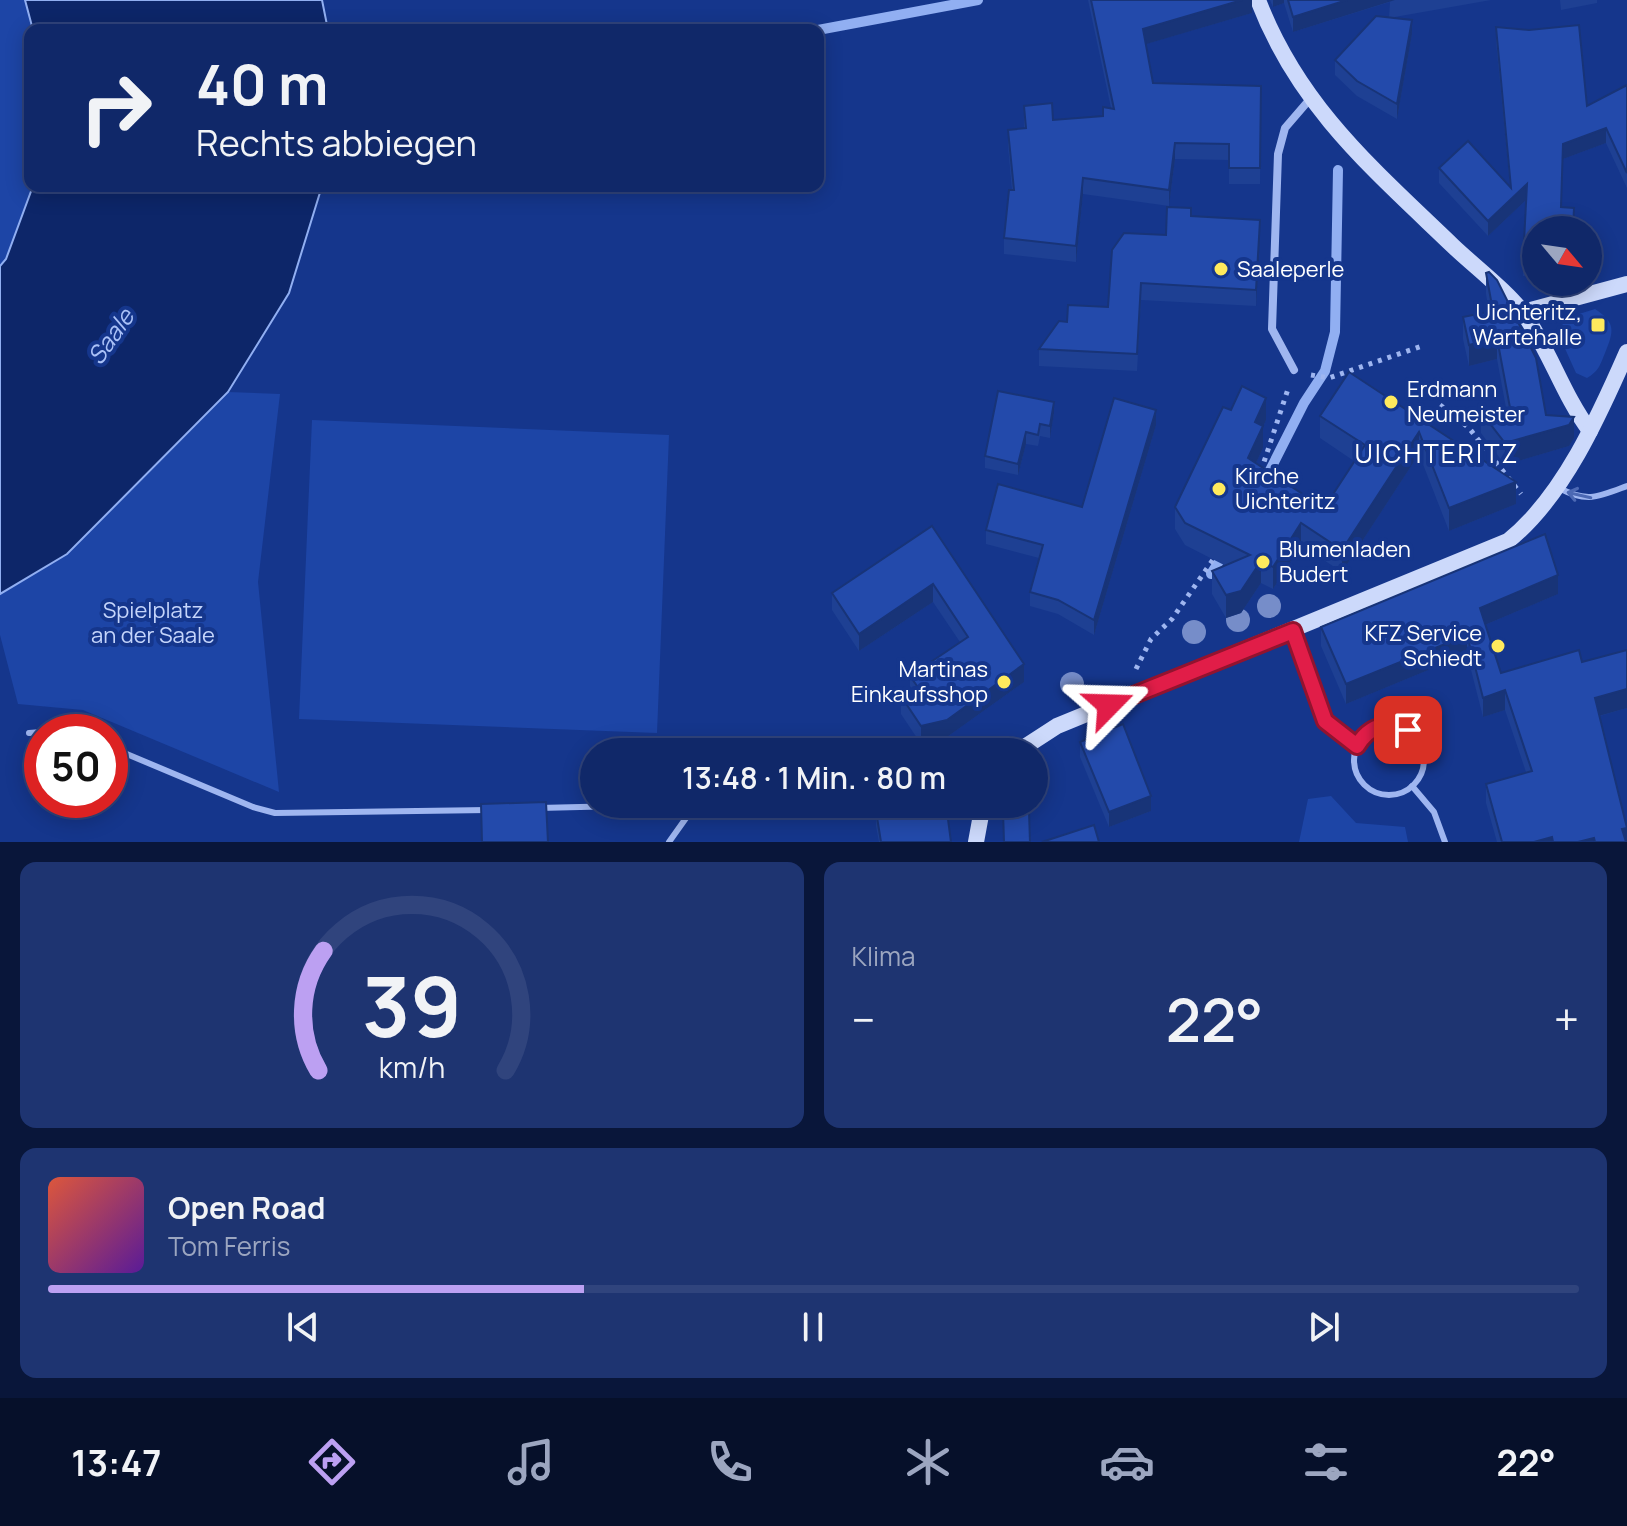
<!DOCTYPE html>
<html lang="de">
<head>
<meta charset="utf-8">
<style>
	:root { --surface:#102869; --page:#1e3471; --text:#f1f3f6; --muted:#9ca6c0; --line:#30447d; --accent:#bca0f2 }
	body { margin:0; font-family:Manrope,sans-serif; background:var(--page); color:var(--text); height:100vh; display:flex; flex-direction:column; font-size:30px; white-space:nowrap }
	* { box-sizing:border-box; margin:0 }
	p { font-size:26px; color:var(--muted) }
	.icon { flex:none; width:44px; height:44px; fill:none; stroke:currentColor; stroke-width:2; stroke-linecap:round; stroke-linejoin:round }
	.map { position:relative; height:842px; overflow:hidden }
	.drawer { display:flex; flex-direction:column; gap:20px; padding:20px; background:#09163a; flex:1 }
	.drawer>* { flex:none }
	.hud { position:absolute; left:24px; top:24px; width:800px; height:168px; border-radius:16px; box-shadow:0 4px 20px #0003,0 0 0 2px var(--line); background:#102869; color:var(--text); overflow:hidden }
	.needle { width:52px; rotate:119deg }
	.buttons { position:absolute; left:1522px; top:216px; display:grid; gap:16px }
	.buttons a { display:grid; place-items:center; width:80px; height:80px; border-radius:50%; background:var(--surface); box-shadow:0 4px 20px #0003,0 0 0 2px var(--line); font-size:40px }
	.speed { position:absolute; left:24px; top:714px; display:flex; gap:16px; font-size:40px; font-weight:700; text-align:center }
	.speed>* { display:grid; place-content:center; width:104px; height:104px; border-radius:50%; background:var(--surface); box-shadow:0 4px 20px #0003,0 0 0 2px var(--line); line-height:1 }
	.speed .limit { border:12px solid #d22; background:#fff; color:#111 }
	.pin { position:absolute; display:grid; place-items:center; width:68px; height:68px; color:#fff; margin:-34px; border-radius:16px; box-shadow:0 4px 12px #0006 }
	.me { position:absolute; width:88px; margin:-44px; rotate:68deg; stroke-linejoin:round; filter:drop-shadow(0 0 6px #0008) }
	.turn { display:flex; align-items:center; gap:28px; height:168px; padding:0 40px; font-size:36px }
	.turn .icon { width:104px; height:104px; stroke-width:2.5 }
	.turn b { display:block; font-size:56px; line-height:68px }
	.big { font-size:60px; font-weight:600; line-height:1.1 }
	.drawer .tile { flex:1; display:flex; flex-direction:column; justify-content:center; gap:12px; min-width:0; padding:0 28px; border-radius:16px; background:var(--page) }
	.drawer .dial { align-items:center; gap:0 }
	.dial svg { height:208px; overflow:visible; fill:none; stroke:var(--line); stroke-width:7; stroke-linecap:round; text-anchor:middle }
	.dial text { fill:var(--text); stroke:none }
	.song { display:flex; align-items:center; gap:24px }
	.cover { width:96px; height:96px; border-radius:12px; background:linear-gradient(135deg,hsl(10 70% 55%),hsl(270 70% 35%)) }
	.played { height:8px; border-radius:4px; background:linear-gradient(90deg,var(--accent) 35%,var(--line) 35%) }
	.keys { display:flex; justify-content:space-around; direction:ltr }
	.heat { display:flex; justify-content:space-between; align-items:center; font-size:44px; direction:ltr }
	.drawer .tiles { flex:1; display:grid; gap:20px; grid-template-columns:1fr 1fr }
	.tile:last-child { grid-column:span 2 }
	.trip { position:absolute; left:580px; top:738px; width:468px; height:80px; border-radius:40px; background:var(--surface); box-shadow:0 4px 20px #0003,0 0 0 2px var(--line); font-weight:600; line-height:80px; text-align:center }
	.tabs { display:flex; height:128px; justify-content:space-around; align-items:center; background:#06102a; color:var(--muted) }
	.tabs .icon { width:56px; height:56px }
	.tabs .on { color:var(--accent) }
	.tabs b { font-size:36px; color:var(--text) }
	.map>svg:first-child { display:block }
	.green { fill:#1d45a6 }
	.water { fill:#0d2669; stroke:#91aff2; stroke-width:2 }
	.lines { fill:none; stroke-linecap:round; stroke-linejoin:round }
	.stream { stroke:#91aff2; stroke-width:10 }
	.path { stroke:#9fb6f0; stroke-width:5; stroke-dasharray:4 6; stroke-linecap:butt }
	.lane { stroke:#9fb6f0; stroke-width:6 }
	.street { stroke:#9fb6f0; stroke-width:8 }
	.secondary { stroke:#ccd9fb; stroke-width:16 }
	.tree { fill:#768dc9 }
	.wall { fill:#1e4093 }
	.shaded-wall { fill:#183478 }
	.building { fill:#234aab; stroke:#183478; stroke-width:2 }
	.oneway { stroke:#4c69b4 }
	.route-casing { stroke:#92132f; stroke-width:20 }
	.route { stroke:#e11d48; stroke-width:14 }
	.poi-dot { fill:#ffea5d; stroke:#15368c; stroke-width:3 }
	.labels { text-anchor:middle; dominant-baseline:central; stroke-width:8; stroke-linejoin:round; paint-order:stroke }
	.poi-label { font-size:22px; fill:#fff; stroke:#15368c; text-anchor:start }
	.park-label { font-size:22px; fill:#c5d5fb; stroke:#15368c }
	.water-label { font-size:24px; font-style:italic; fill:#aac1f7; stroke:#15368c }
	.quarter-label { font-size:26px; letter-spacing:2px; fill:#fff; stroke:#15368c }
</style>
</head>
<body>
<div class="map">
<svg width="1627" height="842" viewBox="0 0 1627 842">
	<rect width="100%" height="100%" fill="#15368c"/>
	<g class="green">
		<polygon points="0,0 25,0 33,30 30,30 30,186 33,186 6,259 0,266"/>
		<path d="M1595 309C1616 323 1614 331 1605 353 1600 365 1599 371 1587 378L1576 373 1558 333 1566 318Z"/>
		<polygon points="228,392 280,394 258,582 279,792 83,710 18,704 0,635 0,594 67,554"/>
		<polygon points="312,420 669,435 657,733 299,719"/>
		<polygon points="1331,796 1356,823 1405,827 1408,842 1299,842 1308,799"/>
	</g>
	<g class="water">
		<polygon points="25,0 322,0 328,30 33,30"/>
		<polygon points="33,186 322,186 289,293 228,392 67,554 0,594 0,266 6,259"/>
	</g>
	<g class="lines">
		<g class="stream">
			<polyline points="818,30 978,0"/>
			<polyline points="1264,482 1304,403 1325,371 1335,332 1338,170"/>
			<polyline points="1211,574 1225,552"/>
		</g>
		<g class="path">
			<polyline points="1311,375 1329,378 1422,346"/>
			<polyline points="1440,405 1469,428 1521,494"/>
			<polyline points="1261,471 1288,389"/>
			<polyline points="1136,669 1151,639 1172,619 1217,554"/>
		</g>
		<g class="lane">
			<path d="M1559 488C1587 503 1598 497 1627 486"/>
			<polyline points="1293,631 1325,721 1357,746"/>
			<circle cx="1389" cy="760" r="35"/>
			<polyline points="43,732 78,732"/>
			<polyline points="29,733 42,732"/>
			<polyline points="110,747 253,807 275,813 488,810"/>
			<polyline points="1412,786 1434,812 1445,842"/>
			<polyline points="539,808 703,804"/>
			<polyline points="669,842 696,804"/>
		</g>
		<polyline class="street" points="1294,370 1272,329 1278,154 1285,128 1310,99"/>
		<g class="secondary">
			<path d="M1258 0C1299 107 1373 169 1453 246 1474 266 1508 292 1524 314 1550 351 1563 395 1590 431"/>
			<polyline points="1523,312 1627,284"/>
			<path d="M1017 752 1057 726 1508 541C1563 497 1599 416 1627 352"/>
			<polyline points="976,842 983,804"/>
		</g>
	</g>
	<g class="tree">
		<circle cx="1269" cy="606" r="12"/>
		<circle cx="1238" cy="620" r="12"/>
		<circle cx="1194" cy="632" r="12"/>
		<circle cx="1072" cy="684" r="12"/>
	</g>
	<g class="wall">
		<polygon points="1088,0 1252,0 1252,13 1146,44 1153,83 1261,86 1260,184 1229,184 1229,160 1175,159 1169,206 1083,194 1076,262 1004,254 1004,238 1012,190 1008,146 1008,130 1024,128 1024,106 1053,120 1103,116 1111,108"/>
		<polygon points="1270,0 1491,0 1389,18 1412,34 1397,119 1357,96 1335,75 1335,60 1389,18 1390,2 1293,32 1284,3 1273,7"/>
		<polygon points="1560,0 1597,0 1597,3 1561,10"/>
		<polygon points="1496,27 1587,106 1627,85 1627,188 1606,143 1563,159 1536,230 1536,275 1523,276 1526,200 1488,236 1439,183 1439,168 1510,186 1496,42"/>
		<polygon points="367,186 415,186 414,191"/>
		<polygon points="1191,216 1260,236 1256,306 1141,300 1137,371 1039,366 1039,349 1067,322 1108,307 1166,235"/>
		<polygon points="1486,273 1546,415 1574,438 1569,446 1505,465 1481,433 1481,412 1507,413 1497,359 1469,366 1463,339 1463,317 1489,312 1486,294"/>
		<polygon points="1349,372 1516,504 1449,531 1419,454 1342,572 1301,545 1273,589 1261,583 1241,613 1226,618 1212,594 1212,571 1226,566 1185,545 1175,529 1175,507 1231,410 1266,420 1263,427 1263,448 1256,463 1324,508 1354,461 1320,438 1320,416"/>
		<polygon points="1054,413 1050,438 1040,436 1038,446 1026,444 1018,475 985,468 985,456"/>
		<polygon points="1156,425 1094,635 1058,614 1030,606 1030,592 1039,558 986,544 986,530 1082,507"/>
		<polygon points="932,526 1024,682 947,737 921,744 901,714 901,696 910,690 910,676 960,642 933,602 859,651 832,610 832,593"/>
		<polygon points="1558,594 1485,625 1501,673 1582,662 1627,650 1627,708 1600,716 1627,842 1497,842 1486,803 1486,784 1526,772 1505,710 1483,717 1467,654 1346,704 1321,646 1321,627"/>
		<polygon points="1080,742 1151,811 1109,827 1080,757"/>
		<polygon points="876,811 951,842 879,842 876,826"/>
	</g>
	<g class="shaded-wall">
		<polygon points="1242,0 1252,0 1252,13 1143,45 1143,29"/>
		<polygon points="1273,0 1284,0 1284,3 1273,7"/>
		<polygon points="1347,0 1395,0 1293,32 1293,17"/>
		<polygon points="1412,20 1412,34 1397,119 1397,104"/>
		<polygon points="1606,128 1606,143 1563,159 1563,144"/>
		<polygon points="1175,143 1175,159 1169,206 1169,190"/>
		<polygon points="1083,178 1083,194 1076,262 1076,246"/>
		<polygon points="1527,184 1527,199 1488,236 1488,221"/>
		<polygon points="1260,220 1260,236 1256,306 1256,290"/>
		<polygon points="1497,338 1497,359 1469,366 1469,345"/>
		<polygon points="1266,398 1266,420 1263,427 1263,448 1248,480 1248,458 1255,422"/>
		<polygon points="1054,402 1054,413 1050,438 1050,426"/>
		<polygon points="1156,410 1156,425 1094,635 1094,620"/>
		<polygon points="1574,417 1574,438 1569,446 1505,465 1505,443"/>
		<polygon points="1026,432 1026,444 1018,475 1018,464"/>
		<polygon points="1419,432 1419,454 1342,572 1342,550"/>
		<polygon points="1516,482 1516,504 1449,531 1449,508"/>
		<polygon points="1301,523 1301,545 1273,589 1273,567"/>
		<polygon points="1261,561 1261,583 1241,613 1226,618 1226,595"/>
		<polygon points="1558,575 1558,594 1480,627 1480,608"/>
		<polygon points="933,584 933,602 859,651 859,634"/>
		<polygon points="1467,635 1467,654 1346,704 1346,684"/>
		<polygon points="1024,664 1024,682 947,737 921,744 921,726"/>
		<polygon points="1627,689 1627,708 1595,717 1595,698"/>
		<polygon points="1505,690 1505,710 1483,717 1483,698"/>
		<polygon points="1151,796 1151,811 1109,827 1109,812"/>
		<polygon points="1627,828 1627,842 1622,842 1622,829"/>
		<polygon points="1552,837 1552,842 1534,842"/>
		<polygon points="1594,838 1594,842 1578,842"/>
	</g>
	<g class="building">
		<polygon points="1091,0 1242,0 1143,29 1153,83 1261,86 1260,168 1229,168 1229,144 1175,143 1169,190 1083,178 1076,246 1004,238 1009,190 1014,190 1008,130 1026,128 1024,106 1052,103 1053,120 1103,116 1103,107 1114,109"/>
		<polygon points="1288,0 1347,0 1293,17"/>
		<polygon points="1376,16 1412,20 1397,104 1357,81 1335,60"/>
		<polygon points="1579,25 1587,106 1627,85 1627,173 1606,128 1563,144 1561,207 1574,208 1573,230 1536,230 1536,260 1523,261 1527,184 1488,221 1439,168 1468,141 1511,188 1496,27 1529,30"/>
		<polygon points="1167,207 1191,208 1191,216 1260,220 1256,290 1141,283 1137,354 1039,349 1059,321 1067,322 1068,305 1108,307 1112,250 1124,233 1166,235"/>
		<polygon points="1489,272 1497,280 1536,358 1546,415 1574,417 1569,425 1505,443 1481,412 1511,413 1497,338 1469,345 1463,317 1493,311 1486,273"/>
		<polygon points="1349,372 1516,482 1449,508 1419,432 1342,550 1301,523 1273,567 1261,561 1241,591 1226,595 1212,571 1250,555 1185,523 1175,507 1223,407 1231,410 1242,386 1266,398 1255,422 1263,426 1248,458 1324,508 1365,445 1320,416"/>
		<polygon points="998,391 1054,402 1050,426 1040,424 1038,435 1026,432 1018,464 985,456"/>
		<polygon points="1114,398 1156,410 1094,620 1058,600 1030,592 1043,545 986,530 998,484 1082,507"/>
		<polygon points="932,526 1024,664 947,720 921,726 901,696 917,686 910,676 968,637 933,584 859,634 832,593"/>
		<polygon points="1545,534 1558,575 1480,608 1501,673 1579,650 1582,662 1627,650 1627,689 1595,698 1627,828 1622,829 1626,842 1595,842 1594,838 1578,842 1553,842 1552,837 1534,842 1502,842 1486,784 1532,771 1505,690 1483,698 1467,635 1346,684 1321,627"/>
		<polygon points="1123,724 1151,796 1109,812 1080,742"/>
		<polygon points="546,802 548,842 482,842 481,804"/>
		<polygon points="927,804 946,804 951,842 881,842 876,811"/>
		<polygon points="1003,811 1029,811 1030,842 1004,842"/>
		<polygon points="1094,825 1099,842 1042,842"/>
	</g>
	<defs><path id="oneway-shaft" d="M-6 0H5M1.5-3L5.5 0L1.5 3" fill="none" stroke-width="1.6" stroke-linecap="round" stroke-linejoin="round" transform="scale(2)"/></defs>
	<use class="oneway" href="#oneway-shaft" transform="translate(1579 495) rotate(-167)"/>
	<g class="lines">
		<defs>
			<path id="route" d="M1109 705 1293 631 1325 721 1357 746C1369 726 1386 721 1408 730"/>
		</defs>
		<use href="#route" class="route-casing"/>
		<use href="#route" class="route"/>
	</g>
	<g class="poi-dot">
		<circle cx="1221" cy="269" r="8"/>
		<rect x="1590" y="317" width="16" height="16" rx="4"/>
		<circle cx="1391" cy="402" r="8"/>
		<circle cx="1219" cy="489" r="8"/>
		<circle cx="1263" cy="562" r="8"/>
		<circle cx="1498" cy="646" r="8"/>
		<circle cx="1004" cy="682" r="8"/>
	</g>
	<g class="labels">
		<g class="poi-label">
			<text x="1237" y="269">Saaleperle</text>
			<text x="1582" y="312" text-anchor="end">Uichteritz,<tspan x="1582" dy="25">Wartehalle</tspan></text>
			<text x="1407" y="389">Erdmann<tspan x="1407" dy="25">Neumeister</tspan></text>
			<text x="1235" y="476">Kirche<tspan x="1235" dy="25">Uichteritz</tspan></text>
			<text x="1279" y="549">Blumenladen<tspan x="1279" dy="25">Budert</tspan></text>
			<text x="1482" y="633" text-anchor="end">KFZ Service<tspan x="1482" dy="25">Schiedt</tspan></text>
			<text x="988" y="669" text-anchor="end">Martinas<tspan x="988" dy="25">Einkaufsshop</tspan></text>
		</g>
		<g class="park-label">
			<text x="153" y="610">Spielplatz<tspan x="153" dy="25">an der Saale</tspan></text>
		</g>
		<g class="water-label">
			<text transform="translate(110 336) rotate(-55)">Saale</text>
		</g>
		<g class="quarter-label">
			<text x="1437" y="453">UICHTERITZ</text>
		</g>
	</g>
</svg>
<div class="buttons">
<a><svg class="needle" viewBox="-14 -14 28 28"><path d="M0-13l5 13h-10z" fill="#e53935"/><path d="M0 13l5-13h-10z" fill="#9ca6c0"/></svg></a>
</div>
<div class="speed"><div class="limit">50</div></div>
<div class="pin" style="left:1408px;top:730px;background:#d93025"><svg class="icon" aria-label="arrive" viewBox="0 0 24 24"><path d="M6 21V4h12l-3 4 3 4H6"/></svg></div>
<svg class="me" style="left:1109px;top:705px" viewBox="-20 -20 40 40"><path d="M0-17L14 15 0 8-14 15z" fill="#e11d48" stroke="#fff" stroke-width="4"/></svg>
<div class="trip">13:48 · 1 Min. · 80 m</div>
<div class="hud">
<div class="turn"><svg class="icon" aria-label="right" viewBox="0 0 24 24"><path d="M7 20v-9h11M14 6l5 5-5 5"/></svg><div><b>40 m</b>Rechts abbiegen</div></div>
</div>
</div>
<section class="drawer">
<div class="tiles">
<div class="tile dial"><svg viewBox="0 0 100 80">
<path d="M14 69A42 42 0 1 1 86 69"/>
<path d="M14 69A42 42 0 0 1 16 23" stroke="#bca0f2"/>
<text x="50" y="56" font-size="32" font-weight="700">39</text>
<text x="50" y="72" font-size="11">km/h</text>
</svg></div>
<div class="tile"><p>Klima</p>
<div class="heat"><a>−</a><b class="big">22°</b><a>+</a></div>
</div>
<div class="tile">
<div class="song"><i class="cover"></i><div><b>Open Road</b><p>Tom Ferris</p></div></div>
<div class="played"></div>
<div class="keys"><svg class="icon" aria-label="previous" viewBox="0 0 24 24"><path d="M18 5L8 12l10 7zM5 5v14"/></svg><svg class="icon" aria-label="pause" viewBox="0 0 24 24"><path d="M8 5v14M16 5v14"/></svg><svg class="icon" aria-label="next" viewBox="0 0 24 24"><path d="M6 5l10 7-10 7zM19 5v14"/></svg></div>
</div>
</div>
</section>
<nav class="tabs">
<b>13:47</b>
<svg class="icon on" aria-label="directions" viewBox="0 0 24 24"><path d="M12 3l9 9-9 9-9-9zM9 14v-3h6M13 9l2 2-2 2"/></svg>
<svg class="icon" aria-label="music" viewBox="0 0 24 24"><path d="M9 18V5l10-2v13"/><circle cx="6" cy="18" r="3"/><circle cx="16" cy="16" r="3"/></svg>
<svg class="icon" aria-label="phone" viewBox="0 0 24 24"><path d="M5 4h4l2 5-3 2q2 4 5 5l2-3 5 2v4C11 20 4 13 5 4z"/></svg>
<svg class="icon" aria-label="climate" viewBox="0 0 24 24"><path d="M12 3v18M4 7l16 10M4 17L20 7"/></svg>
<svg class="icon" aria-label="car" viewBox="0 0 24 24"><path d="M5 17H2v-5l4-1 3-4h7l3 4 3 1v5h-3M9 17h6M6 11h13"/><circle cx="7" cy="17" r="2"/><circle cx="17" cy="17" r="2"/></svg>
<svg class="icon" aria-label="filters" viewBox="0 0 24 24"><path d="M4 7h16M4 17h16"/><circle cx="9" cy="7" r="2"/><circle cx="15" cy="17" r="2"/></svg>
<b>22°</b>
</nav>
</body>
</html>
